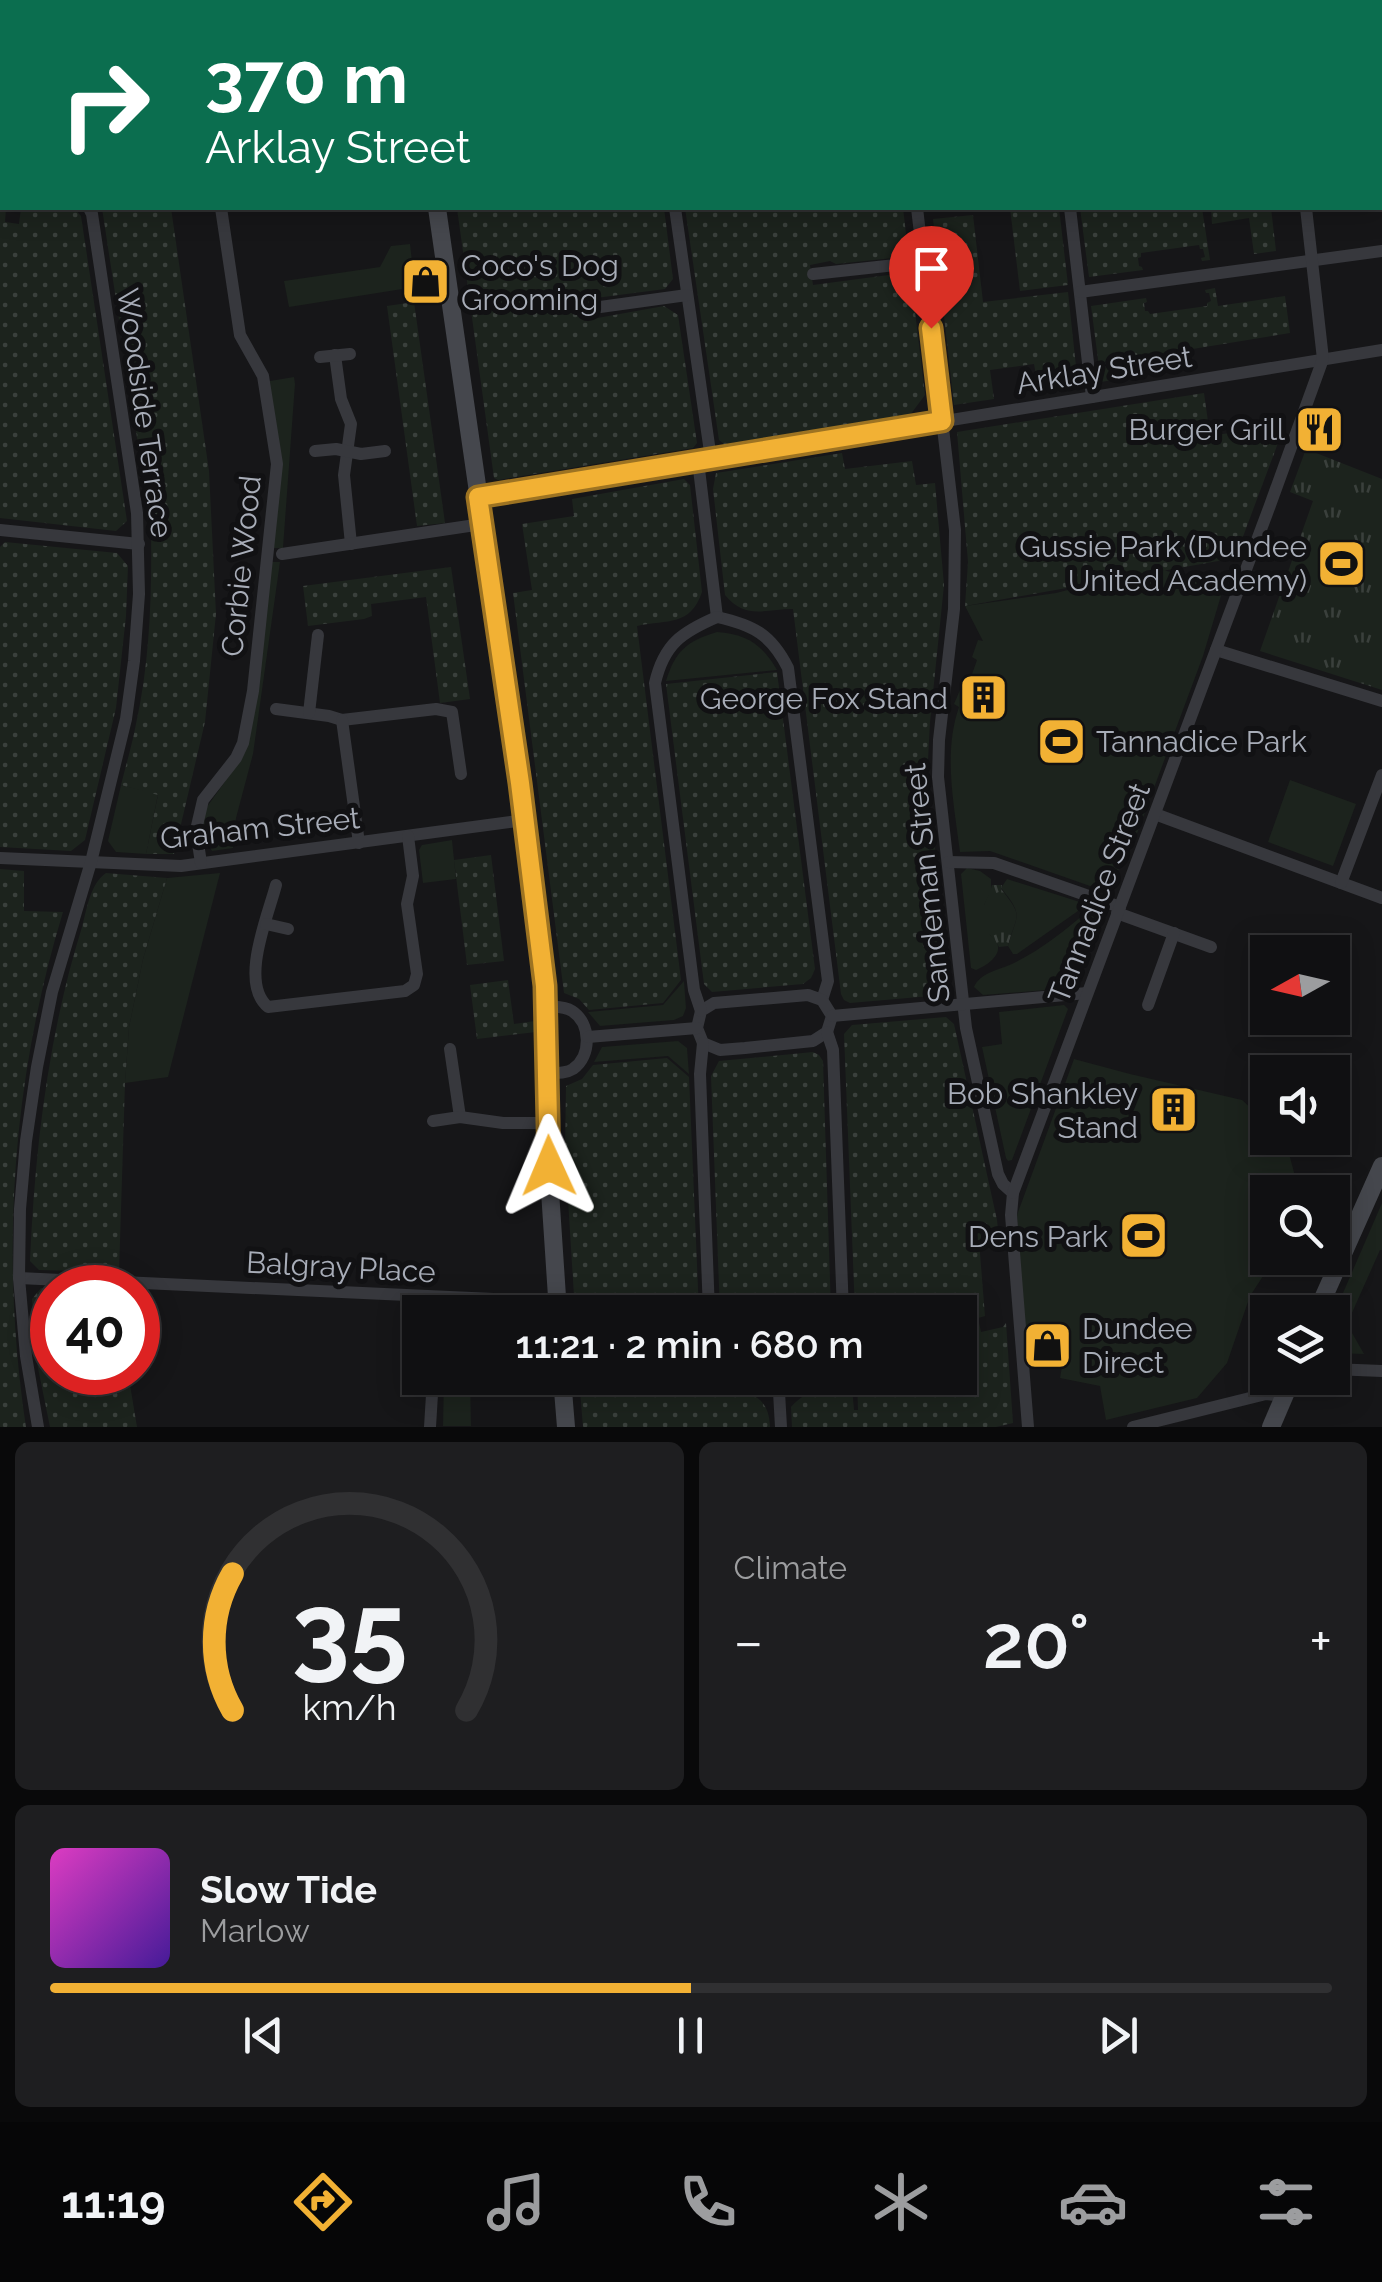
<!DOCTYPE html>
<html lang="en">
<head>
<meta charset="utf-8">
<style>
	:root { --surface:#101012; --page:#1e1e20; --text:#f1f3f6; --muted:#9c9d9f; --line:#303032; --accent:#f2b134 }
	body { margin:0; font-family:Raleway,sans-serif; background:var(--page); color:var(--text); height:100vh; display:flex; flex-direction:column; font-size:38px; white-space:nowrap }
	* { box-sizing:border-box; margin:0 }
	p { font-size:32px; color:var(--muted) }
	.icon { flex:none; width:55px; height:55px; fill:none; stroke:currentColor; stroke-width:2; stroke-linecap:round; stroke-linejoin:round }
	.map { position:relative; height:1427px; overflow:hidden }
	.side { display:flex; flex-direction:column; gap:15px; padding:15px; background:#09090a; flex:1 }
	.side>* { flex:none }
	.hud { position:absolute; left:0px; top:0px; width:1382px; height:210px; box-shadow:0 5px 25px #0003,0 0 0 2px var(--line); background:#0b6e4f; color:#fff; overflow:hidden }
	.needle { width:65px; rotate:262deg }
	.tools { position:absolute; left:1250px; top:935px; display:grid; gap:20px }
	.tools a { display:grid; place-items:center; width:100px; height:100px; border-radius:0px; background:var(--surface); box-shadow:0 5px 25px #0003,0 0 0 2px var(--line); font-size:50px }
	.speed { position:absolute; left:30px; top:1265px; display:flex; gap:20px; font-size:50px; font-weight:700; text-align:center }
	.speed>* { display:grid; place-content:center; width:130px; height:130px; border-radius:50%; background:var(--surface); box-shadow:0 5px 25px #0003,0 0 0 2px var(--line); line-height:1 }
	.speed .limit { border:15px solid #d22; background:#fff; color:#111 }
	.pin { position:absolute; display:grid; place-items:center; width:85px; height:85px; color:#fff; margin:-102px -42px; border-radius:50% 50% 50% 0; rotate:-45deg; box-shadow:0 0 10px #0007 }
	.pin .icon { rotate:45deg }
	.me { position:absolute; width:110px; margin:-55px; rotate:359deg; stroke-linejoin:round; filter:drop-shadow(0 0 8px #0008) }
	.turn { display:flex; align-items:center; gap:35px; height:210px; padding:0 40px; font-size:45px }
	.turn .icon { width:130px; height:130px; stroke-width:2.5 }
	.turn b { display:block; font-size:70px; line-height:85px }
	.big { font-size:75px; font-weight:600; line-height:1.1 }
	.side .tile { flex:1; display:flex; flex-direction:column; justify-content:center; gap:15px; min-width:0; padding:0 35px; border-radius:15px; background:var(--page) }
	.side .dial { align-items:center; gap:0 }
	.dial svg { height:260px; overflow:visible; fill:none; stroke:var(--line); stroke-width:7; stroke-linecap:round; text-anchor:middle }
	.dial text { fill:var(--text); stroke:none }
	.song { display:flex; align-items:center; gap:30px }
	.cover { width:120px; height:120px; border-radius:15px; background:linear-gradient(135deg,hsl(310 70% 55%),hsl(260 70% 35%)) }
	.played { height:10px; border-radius:5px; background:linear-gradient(90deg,var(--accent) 50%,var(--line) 50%) }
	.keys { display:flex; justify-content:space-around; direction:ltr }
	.heat { display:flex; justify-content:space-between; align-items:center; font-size:55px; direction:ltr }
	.side .tiles { flex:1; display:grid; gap:15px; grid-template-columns:1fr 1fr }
	.tile:last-child { grid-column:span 2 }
	.trip { position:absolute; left:402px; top:1295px; width:575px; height:100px; border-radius:0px; background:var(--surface); box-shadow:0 5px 25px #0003,0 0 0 2px var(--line); font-weight:600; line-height:100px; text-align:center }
	.tab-bar { display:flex; height:160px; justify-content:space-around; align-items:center; background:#060607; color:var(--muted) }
	.tab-bar .icon { width:70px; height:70px }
	.tab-bar .on { color:var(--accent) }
	.tab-bar b { font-size:45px; color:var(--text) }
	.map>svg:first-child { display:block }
	.built { fill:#222225 }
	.grass { fill:#1c231d }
	.park { fill:url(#park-tufts) }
	.garden { fill:url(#garden-dots) }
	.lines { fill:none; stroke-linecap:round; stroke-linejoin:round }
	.street { stroke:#37383d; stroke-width:12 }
	.secondary { stroke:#45474d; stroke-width:18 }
	.route-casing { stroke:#9d7322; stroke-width:25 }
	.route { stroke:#f2b134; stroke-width:18 }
	.labels { text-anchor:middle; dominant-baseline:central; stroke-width:10; stroke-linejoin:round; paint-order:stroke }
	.poi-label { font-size:30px; fill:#a8adb8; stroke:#111113; text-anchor:end }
	.street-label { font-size:30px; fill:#a8adb8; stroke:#111113 }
</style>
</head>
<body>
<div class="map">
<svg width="1382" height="1427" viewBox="0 0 1382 1427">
	<defs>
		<pattern id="park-tufts" width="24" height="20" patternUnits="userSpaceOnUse" patternTransform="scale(2.5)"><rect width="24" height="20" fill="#1c231d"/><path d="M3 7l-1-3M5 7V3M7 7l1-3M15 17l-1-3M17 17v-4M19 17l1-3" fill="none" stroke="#3a403c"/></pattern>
		<pattern id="garden-dots" width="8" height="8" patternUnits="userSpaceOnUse" patternTransform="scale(2.5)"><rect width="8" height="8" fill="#1c231d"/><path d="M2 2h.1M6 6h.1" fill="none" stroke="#3a403c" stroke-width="1.8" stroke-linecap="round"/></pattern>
	</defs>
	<rect width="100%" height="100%" fill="#161618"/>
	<polygon class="built" points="1062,1329 1068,1332 1063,1359 1028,1362 1025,1334"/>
	<g class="grass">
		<polygon points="410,244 415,287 289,307 284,281 380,267 391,246"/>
		<polygon points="294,377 295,384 283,548 273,548 270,381"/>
		<polygon points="272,562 280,562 253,754 236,818 233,848 212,851 207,842 203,842 201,827 204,811 241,759"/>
		<path d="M1164 570 1223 589 1203 656 1132 847 1127 846 1110 893 990 851 960 852C954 804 943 753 959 707L954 704 960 690 966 691 977 660 972 657 978 640 983 641 965 606 1056 593 1087 585 1097 589 1115 581Z"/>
		<path d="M717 632C746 634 762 644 777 670L666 681C675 651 687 641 717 632Z"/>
		<polygon points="1290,780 1356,804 1333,866 1268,842"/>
		<polygon points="121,785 158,794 146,854 116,852 108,841"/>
		<polygon points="452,840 456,879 423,883 419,850 422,845"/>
		<path d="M967 868 980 871 991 879V891L984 905 990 935C1009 949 991 964 976 970L971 968 961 874Z"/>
		<polygon points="220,873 168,1077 125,1083 129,1027 143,959 167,878"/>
		<path d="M1007 879 1083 903 1085 906 1017 954H1013L1008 946C1016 915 1025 917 1001 888Z"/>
		<path d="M1096 909 1102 913 1078 983 1071 988 983 995 974 987C980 974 994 971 1007 966 1036 954 1064 931 1088 911Z"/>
		<polygon points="684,981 686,1008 683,1016 674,1020 600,1026 588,1012 663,1005"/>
		<polygon points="1064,1005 1068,1009 1012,1160 1008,1161 1006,1158 982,1047 1002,1044 999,1012"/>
		<polygon points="678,1041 687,1048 689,1074 668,1056 594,1062 602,1047"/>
		<polygon points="1074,1059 1130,1074 1242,1100 1267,1123 1268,1138 1274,1138 1288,1150 1295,1176 1304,1185 1301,1192 1268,1192 1268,1258 1275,1258 1250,1296 1227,1363 1197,1398 1106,1420 1100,1386 1060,1378 1068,1332 1062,1329 1025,1334 1017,1215"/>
		<polygon points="1382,1203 1382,1250 1380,1250 1347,1324 1364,1354 1333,1353 1333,1316"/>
		<polygon points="444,1378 470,1378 471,1426 443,1426"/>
	</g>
	<g class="park">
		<polygon points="1306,449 1382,479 1382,690 1260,651 1313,501 1290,492"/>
		<path d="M992 885H1002L1001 889C1025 919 1016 913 1008 946L999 947C995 938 988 935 984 926 976 912 989 899 992 885Z"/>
	</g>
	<g class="garden">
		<polygon points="0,200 2,200 2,208 6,208 5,222 19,224 21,208 74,208 81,216 127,521 116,531 0,518"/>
		<path d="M102 208H171L209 471 216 614 205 722 174 854H146L158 795 121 785C126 765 132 745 136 724 150 661 152 594 151 529Z"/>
		<polygon points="457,208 664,208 673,279 665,289 588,299 592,319 664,306 678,315 697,443 693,448 498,480 494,478"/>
		<polygon points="685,208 903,208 908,251 902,257 836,264 830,261 810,265 813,285 904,273 911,278 925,395 910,415 724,444 719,440"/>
		<polygon points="1010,208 1059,208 1068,285 1020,291"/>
		<polygon points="1080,208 1202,208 1210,260 1202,261 1201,258 1205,257 1203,249 1200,249 1199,245 1141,253 1141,257 1138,258 1139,266 1142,267 1143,270 1089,277"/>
		<polygon points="1211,208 1271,208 1276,251 1254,254 1249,218 1212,224"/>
		<polygon points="973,215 983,302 1068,292 1078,385 1039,391 1034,364 990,370 994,399 954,405 933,219"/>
		<polygon points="1215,288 1218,306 1285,296 1290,333 1156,355 1158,372 1101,382 1091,306 1146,298 1147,302 1144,303 1145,311 1148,311 1150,314 1207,306 1207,303 1211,301 1209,293 1206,293 1205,290"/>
		<polygon points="414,302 445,523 417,526 387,306"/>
		<polygon points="1204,393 1210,436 1262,428 1281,435 1235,558 965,606 968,562 957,432"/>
		<path d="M842 453 845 469 912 461 916 485 935 483 944 585 930 722 927 779 951 986 942 995 850 1003 844 1000 841 994 793 609C764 609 746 620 725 595L713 489 716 473Z"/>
		<path d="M684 479 690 485 702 592C690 627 668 619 637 626L681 980 663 1003 589 1010 579 999 564 993 513 593 532 590 522 524 574 516 572 499Z"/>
		<polygon points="5,542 117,553 128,566 126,616 116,708 85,840 71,851 0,847 0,547"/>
		<polygon points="451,567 470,699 440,703 426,597 371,604 372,616 364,619 308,626 303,586"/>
		<polygon points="777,672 815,969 811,978 803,984 712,992 704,984 666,684"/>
		<polygon points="491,855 504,961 467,965 454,860"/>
		<path d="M0 869 24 871V911L63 912C12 1080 0 1254 26 1427H0Z"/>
		<path d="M106 873 167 878 143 959 129 1027 125 1083 119 1272 39 1270 30 1261C35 1148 48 1036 82 927 87 909 90 884 106 873Z"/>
		<polygon points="508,980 514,1024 535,1021 536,1032 477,1039 470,985"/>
		<path d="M946 1017 954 1024 997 1220 999 1239 996 1238 979 1241 985 1316 978 1318 981 1332 1003 1327 1006 1323 1013 1423 996 1427H792L791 1407C810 1386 826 1389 852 1387L854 1410H858L857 1378H960V1312H855L844 1034 852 1025Z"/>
		<polygon points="813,1052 819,1055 823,1061 831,1312 720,1312 711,1076 719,1061"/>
		<polygon points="667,1058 689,1077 699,1312 575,1312 565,1151 566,1086 582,1079 593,1065"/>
		<polygon points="41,1288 52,1289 52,1372 128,1373 137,1427 50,1427 37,1363 32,1299"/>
		<path d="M579 1378H701L702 1392C734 1390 769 1386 770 1427H583Z"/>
	</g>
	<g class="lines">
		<g class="street">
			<polyline points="645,0 645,2"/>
			<polyline points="1183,0 1183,2"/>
			<polyline points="894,2 895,0"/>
			<polyline points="1380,50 1382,50"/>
			<polyline points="1380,146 1382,146"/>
			<polyline points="0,188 2,189"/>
			<polyline points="675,208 711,459"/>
			<polyline points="917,208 955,530 954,609 939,740 938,777 966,1028 998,1174 1003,1184 1013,1193 1011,1215 1028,1427"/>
			<polyline points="1070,208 1092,397"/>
			<polyline points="813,274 923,262"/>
			<polyline points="1080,292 1382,251"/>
			<polyline points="593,308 687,295"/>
			<polyline points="335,355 341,399 351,424 344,475 351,544"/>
			<polyline points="320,357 350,354"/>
			<polyline points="315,451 336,449 361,454 385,451"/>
			<polyline points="698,461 717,617"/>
			<polyline points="478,497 1382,350"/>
			<polyline points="0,530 139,544"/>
			<polyline points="282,554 482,524"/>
			<path d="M717 617C753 625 771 634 788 668L828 981 822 1000"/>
			<polyline points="1216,650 1382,701"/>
			<polyline points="276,709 329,716 342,720 436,709 452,712 461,774"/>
			<polyline points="309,713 318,635"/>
			<polyline points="342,720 359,843"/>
			<polyline points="1155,814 1382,898"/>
			<polyline points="0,858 181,866 525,820"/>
			<polyline points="948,862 994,863 1120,907"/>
			<polyline points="201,863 196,830 203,800 236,758 243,743 253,691 277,464 263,376 240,335 221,208"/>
			<polyline points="1341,883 1382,775"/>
			<path d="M276 885C268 916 239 983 268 1007L405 991 414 985 417 974 407 904 413 876 408 836"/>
			<polyline points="1117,913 1211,947"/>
			<polyline points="266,924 288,929"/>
			<polygon points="808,995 822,1000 832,1016 827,1032 813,1041 745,1048 720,1050 703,1043 697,1028 701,1011 714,1003"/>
			<polyline points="1148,1005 1174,933"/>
			<path d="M547 1006C556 1007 564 1006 572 1011 591 1023 592 1056 573 1069 565 1074 556 1073 548 1073"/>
			<path d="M701 1011 694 990 655 683C664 644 682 632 717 617"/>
			<polyline points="832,1016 1087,993"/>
			<polyline points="827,1032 833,1050 843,1312"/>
			<polyline points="588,1037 697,1028"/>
			<polyline points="703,1043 700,1074 709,1312"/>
			<polyline points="450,1049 460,1117"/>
			<polyline points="433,1121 460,1117 503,1123 548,1123"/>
			<polyline points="1013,1193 1269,508 1323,359 1306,208"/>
			<polyline points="19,1278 103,1282"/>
			<polyline points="122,1282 557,1302"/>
			<polyline points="1332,1369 1382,1371"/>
			<polyline points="738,1378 742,1380 779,1392"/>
			<polyline points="779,1392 813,1378"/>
			<polyline points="779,1392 781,1427"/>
			<polyline points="38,1427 26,1356 19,1278 20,1209 26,1141 37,1067 52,992 91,862 126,719 134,661 139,594 137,513 92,214 89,208"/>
			<polyline points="430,1427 433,1378"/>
			<polyline points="1133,1427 1266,1394 1285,1396"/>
		</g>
		<g class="secondary">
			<polyline points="413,0 413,2"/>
			<polyline points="437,208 520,783 543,966 547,1006 549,1176 558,1312"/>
			<polyline points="1317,1312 1382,1166"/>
			<polyline points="562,1378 566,1427"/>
			<polyline points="1271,1427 1292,1378"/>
		</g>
	</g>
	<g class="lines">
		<defs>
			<polyline id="route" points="549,1166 545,986 520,783 478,497 942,421 931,328"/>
		</defs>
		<use href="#route" class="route-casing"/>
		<use href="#route" class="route"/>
	</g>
	<defs>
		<symbol id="shop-square" viewBox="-11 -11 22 22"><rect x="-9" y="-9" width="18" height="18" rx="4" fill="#f2b134" stroke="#111113"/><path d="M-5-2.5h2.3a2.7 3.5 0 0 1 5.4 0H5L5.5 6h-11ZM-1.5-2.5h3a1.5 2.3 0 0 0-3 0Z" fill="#111"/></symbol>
		<symbol id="restaurant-square" viewBox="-11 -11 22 22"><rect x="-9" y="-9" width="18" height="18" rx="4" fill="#f2b134" stroke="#111113"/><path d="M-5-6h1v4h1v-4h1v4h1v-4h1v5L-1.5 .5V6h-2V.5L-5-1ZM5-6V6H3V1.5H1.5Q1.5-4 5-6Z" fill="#111"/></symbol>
		<symbol id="stadium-square" viewBox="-11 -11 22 22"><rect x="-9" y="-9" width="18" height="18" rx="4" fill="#f2b134" stroke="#111113"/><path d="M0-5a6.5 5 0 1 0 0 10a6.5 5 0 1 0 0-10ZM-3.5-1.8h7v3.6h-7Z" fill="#111"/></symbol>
		<symbol id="building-square" viewBox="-11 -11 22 22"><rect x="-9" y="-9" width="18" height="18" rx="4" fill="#f2b134" stroke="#111113"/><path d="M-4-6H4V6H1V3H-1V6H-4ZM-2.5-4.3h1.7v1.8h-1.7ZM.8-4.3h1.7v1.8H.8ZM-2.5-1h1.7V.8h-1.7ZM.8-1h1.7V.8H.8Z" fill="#111"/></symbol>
	</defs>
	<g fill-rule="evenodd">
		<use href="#shop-square" x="398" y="254" width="55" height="55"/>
		<use href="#restaurant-square" x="1292" y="402" width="55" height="55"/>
		<use href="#stadium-square" x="1314" y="536" width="55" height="55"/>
		<use href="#building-square" x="956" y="670" width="55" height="55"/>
		<use href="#stadium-square" x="1034" y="714" width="55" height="55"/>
		<use href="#building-square" x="1146" y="1082" width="55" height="55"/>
		<use href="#stadium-square" x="1116" y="1208" width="55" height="55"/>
		<use href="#shop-square" x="1020" y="1318" width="55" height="55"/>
	</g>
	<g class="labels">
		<g class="poi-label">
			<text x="461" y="265" text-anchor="start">Coco's Dog<tspan x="461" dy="34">Grooming</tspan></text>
			<text x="1285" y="429">Burger Grill</text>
			<text x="1307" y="546">Gussie Park (Dundee<tspan x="1307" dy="34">United Academy)</tspan></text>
			<text x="948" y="698">George Fox Stand</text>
			<text x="1096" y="741" text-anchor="start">Tannadice Park</text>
			<text x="1138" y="1093">Bob Shankley<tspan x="1138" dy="34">Stand</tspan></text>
			<text x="1108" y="1236">Dens Park</text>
			<text x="1082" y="1328" text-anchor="start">Dundee<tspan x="1082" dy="34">Direct</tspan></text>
		</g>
		<g class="street-label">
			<text transform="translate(1104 370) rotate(-9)">Arklay Street</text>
			<text transform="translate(145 413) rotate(82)">Woodside Terrace</text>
			<text transform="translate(241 566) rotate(-84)">Corbie Wood</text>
			<text transform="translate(260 828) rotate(-6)">Graham Street</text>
			<text transform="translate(927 883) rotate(-96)">Sandeman Street</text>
			<text transform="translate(1099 893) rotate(-69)">Tannadice Street</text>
			<text transform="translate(341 1267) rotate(3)">Balgray Place</text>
		</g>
	</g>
</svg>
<div class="tools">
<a><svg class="needle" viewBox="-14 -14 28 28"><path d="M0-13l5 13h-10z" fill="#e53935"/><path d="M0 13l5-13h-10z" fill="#9c9d9f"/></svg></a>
<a><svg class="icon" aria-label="sound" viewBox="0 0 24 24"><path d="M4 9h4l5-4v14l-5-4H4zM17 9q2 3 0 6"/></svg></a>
<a><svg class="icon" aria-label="search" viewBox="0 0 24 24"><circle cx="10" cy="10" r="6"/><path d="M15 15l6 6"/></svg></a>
<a><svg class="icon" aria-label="layers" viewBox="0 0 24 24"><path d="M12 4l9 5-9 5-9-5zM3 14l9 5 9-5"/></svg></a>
</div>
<div class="speed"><div class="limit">40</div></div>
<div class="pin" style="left:931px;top:328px;background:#d93025"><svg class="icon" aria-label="arrive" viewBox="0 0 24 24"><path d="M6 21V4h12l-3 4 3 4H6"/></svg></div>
<svg class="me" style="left:549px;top:1166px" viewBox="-20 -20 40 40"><path d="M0-17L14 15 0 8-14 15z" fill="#f2b134" stroke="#fff" stroke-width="4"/></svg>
<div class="trip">11:21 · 2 min · 680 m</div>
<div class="hud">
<div class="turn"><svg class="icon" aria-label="right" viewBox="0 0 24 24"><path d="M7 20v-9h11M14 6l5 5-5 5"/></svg><div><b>370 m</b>Arklay Street</div></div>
</div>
</div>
<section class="side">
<div class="tiles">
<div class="tile dial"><svg viewBox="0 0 100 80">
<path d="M14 69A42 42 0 1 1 86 69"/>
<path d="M14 69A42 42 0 0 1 14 27" stroke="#f2b134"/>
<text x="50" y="56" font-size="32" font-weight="700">35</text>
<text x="50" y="72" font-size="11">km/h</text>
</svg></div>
<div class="tile"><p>Climate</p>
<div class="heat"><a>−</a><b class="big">20°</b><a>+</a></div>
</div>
<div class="tile">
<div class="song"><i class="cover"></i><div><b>Slow Tide</b><p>Marlow</p></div></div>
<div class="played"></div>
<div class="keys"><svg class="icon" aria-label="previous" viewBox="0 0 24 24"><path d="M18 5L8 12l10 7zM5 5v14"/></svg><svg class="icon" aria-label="pause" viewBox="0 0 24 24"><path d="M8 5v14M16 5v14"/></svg><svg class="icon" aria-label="next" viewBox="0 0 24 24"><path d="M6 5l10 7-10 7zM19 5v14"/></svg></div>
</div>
</div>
</section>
<nav class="tab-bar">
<b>11:19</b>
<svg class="icon on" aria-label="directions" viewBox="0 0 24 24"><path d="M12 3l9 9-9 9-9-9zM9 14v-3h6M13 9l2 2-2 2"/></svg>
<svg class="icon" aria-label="music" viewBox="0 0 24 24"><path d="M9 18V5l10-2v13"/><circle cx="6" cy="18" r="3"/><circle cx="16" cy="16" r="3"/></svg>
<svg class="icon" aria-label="phone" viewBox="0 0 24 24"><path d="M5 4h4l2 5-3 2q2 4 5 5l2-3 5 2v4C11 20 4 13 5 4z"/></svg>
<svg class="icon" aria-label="climate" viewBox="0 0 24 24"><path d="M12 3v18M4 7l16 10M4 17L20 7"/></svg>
<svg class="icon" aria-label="car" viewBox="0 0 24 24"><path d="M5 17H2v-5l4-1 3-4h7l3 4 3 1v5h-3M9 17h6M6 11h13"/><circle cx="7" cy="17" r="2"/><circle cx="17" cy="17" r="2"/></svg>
<svg class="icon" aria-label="filters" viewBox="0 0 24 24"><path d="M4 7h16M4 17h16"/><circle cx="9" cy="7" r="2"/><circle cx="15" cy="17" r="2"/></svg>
</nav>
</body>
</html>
